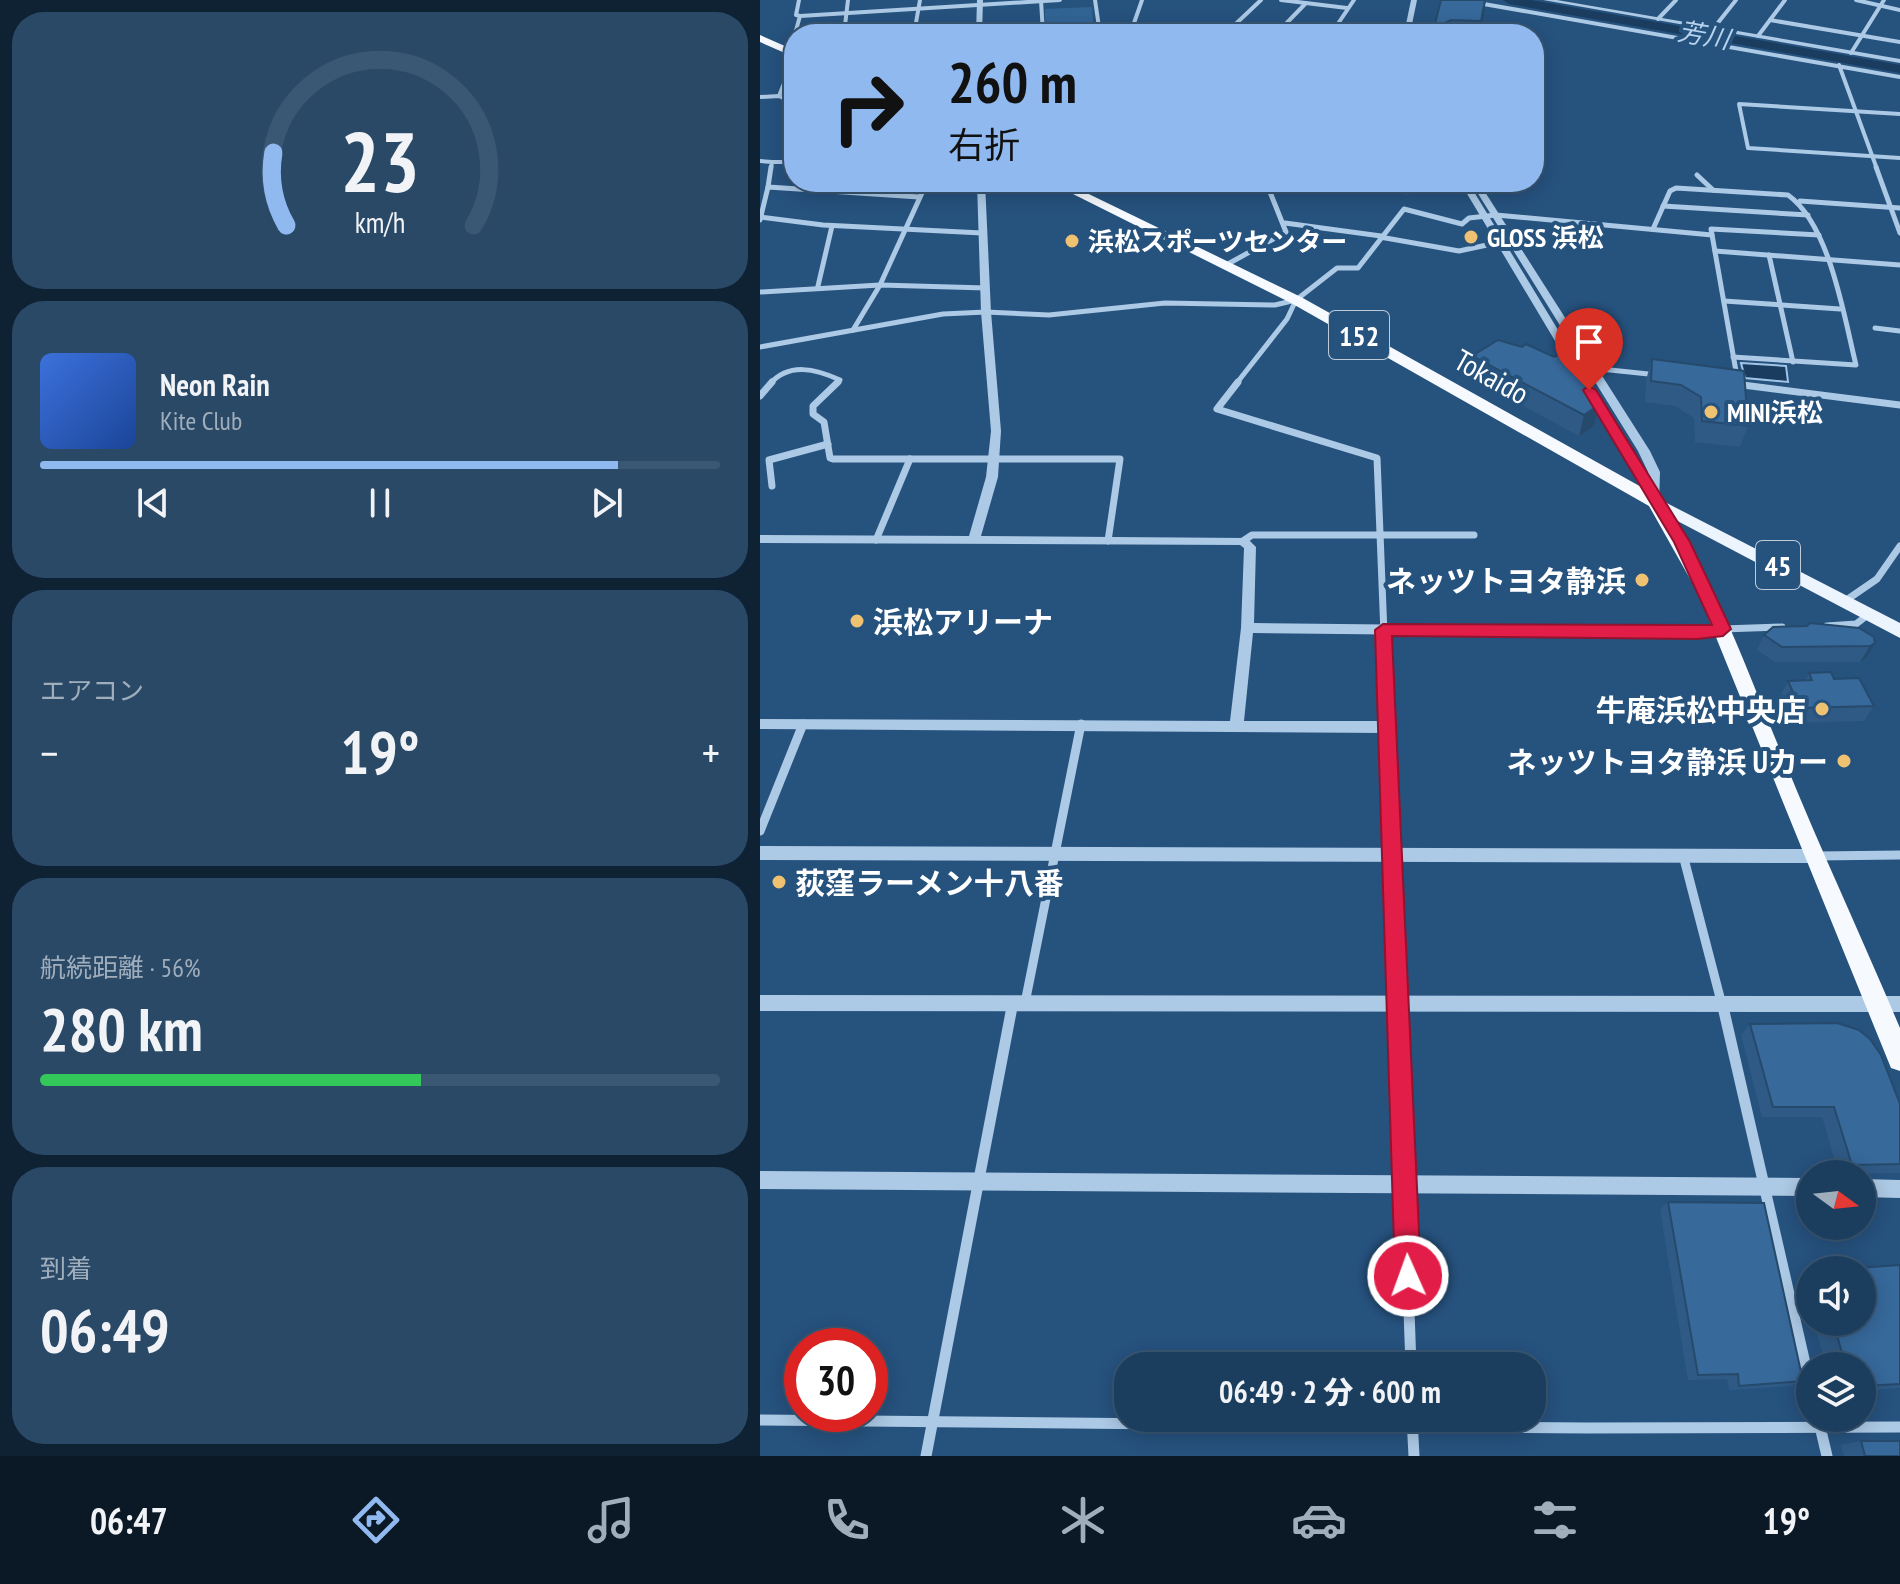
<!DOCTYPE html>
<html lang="ja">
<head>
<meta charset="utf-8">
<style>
	:root { --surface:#1c3e5e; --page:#294967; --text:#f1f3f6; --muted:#a0aebc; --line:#3a5773; --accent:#90b9f0 }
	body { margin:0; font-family:"PT Sans Narrow","Noto Sans JP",sans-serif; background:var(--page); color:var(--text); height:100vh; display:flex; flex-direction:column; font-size:30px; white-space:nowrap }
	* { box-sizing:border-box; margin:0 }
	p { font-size:26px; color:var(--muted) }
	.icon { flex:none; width:44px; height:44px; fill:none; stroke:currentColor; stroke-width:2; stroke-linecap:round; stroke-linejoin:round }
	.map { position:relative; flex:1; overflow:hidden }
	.sheet { display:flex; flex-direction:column; gap:12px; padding:12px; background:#0f2234; width:760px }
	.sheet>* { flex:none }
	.hud { position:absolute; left:24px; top:24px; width:760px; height:168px; border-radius:32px; box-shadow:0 4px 20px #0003,0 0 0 2px var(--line); background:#90b9f0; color:#111; overflow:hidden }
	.needle { width:52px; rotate:105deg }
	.fabs { position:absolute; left:1036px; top:1160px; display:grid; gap:16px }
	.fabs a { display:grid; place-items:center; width:80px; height:80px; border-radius:50%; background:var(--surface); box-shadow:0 4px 20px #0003,0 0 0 2px var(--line); font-size:40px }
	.speed { position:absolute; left:24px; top:1328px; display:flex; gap:16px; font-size:40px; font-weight:700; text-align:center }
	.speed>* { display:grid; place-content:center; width:104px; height:104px; border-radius:50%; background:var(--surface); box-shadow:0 4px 20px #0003,0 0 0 2px var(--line); line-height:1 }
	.speed .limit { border:12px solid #d22; background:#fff; color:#111 }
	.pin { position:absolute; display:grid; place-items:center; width:68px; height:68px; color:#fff; margin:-82px -34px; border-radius:50% 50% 50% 0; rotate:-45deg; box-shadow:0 0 8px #0007 }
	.pin .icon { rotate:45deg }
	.me { position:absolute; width:88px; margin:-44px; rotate:358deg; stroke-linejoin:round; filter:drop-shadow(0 0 6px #0008) }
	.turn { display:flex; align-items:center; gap:28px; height:168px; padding:0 32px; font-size:36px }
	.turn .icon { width:104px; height:104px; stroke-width:2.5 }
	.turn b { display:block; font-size:56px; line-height:68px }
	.big { font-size:60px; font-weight:800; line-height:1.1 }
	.sheet .widget { flex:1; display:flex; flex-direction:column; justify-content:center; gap:12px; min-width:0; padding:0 28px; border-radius:32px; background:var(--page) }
	.sheet .dial { align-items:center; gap:0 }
	.dial svg { height:208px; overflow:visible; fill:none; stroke:var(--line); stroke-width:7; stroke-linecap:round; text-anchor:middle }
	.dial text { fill:var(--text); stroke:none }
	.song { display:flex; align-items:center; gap:24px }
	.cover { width:96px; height:96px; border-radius:12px; background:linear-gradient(135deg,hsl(220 70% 55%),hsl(220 70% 35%)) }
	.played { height:8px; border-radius:4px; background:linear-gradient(90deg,var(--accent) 85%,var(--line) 85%) }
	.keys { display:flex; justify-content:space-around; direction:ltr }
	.heat { display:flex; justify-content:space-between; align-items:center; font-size:44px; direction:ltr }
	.charge { height:12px; border-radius:6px; background:linear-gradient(90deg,#34c759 56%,var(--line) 0) }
	.trip { position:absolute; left:354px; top:1352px; width:432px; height:80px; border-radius:32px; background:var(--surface); box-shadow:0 4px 20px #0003,0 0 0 2px var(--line); font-weight:800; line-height:80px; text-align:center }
	.menu { display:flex; height:128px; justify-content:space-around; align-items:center; background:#0b1926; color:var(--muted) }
	.menu .icon { width:56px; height:56px }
	.menu .active { color:var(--accent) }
	.menu b { font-size:36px; color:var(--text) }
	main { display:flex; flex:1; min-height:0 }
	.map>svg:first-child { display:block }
	.green { fill:#316495 }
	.water { fill:#1a3c5f; stroke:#a0c5e6; stroke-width:2 }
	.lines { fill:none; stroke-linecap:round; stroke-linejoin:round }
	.river { fill:#1a3c5f; fill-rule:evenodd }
	.minor-far4 { stroke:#acc9e5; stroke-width:4 }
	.minor-far3 { stroke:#acc9e5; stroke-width:5 }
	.minor-far2 { stroke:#acc9e5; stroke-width:7 }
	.minor-far1 { stroke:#acc9e5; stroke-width:9 }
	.minor { stroke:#acc9e5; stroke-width:11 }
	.tertiary { fill:#acc9e5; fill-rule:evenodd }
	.primary { fill:#ecf4fd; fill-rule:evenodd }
	.trunk { fill:#f6fafe; fill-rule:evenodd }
	.wall { fill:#2f5a85 }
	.shaded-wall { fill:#264a6c }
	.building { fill:#37699b; stroke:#264a6c; stroke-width:2 }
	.route { fill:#e11d48; stroke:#92132f; stroke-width:2 }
	.poi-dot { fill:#eec271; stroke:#26527e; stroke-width:3 }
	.labels { text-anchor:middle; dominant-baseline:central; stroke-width:8; stroke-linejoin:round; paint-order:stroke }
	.far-water-label { font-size:26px; font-style:italic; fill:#b7d3ed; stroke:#26527e }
	.far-poi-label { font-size:26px; font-weight:bold; fill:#fff; stroke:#26527e; text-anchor:start }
	.shield { fill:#26527e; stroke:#becbd8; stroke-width:2 }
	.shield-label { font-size:28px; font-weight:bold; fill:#fff }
	.street-label { font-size:30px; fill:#fff; stroke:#26527e }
	.poi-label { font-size:30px; font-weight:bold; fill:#fff; stroke:#26527e; text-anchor:end }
</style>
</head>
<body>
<main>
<section class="sheet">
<div class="widget dial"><svg viewBox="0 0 100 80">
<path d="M14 69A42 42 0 1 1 86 69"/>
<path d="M14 69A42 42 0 0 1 9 41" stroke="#90b9f0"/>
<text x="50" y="56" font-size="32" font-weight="700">23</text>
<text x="50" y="72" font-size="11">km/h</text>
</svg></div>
<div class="widget">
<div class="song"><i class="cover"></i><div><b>Neon Rain</b><p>Kite Club</p></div></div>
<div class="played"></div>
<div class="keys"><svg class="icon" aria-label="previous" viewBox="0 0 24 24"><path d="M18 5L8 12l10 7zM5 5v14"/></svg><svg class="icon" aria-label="pause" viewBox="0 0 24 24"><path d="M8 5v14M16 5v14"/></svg><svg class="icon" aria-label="next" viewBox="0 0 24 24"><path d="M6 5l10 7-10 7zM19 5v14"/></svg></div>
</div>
<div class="widget"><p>エアコン</p>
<div class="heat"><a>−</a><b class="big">19°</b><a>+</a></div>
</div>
<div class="widget"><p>航続距離 · 56%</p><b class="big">280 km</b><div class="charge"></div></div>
<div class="widget"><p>到着</p><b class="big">06:49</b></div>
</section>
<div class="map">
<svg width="1140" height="1456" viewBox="0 0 1140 1456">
	<rect width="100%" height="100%" fill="#26527e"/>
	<polygon class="green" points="332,7 334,34 285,34 285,9"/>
	<polygon class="water" points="981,363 1026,366 1028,382 985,378"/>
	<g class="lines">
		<polygon class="river" points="743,0 771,0 1140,65 1140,73 749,4"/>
		<g class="minor-far4">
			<polyline points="281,0 283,34"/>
			<polyline points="335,0 340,34"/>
			<polyline points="521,0 587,8"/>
			<polyline points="701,0 1140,77"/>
			<polyline points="1096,0 1140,10"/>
			<polyline points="40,16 300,0"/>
			<polyline points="898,19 916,0"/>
			<polyline points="1010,20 1140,42"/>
			<polyline points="953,29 976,0"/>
			<polyline points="340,33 373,26 382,0"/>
			<polyline points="35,34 40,16 36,15 39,0"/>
			<polyline points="84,34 88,0"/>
			<polyline points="154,34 160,0"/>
			<polyline points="465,34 501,0"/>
			<polyline points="516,34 546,3"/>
			<polyline points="571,34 594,0"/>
			<polyline points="998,36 1025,0"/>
			<polyline points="1091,53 1124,0"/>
			<polyline points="1079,65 1117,169"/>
			<polyline points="19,96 34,58"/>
			<polyline points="0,97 19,96 34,103"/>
			<polyline points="1140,114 979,104 988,148 1140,158"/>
			<polyline points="0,161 12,162"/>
			<polyline points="11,169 12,162 34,162"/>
		</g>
		<g class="minor-far3">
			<polyline points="1116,167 1140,233"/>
			<polyline points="937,175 953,190"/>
			<polyline points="145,182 165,182"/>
			<polyline points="8,187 11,167"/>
			<polyline points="1040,201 1140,208"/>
			<polyline points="903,206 1048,215"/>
			<polyline points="0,217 63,225 222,233"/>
			<polyline points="0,220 8,187 159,197"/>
			<polyline points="525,223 621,236"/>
			<path d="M893 229 910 191 916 188 1028 195C1070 225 1084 317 1096 365L973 357"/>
			<polyline points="620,237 699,251 741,242"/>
			<polyline points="955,251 1140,265"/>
			<polyline points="1009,255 1033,362"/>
			<polyline points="466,265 526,232 506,182"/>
			<polyline points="58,286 72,226"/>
			<polyline points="0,292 120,285 226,288"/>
			<polyline points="964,301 1080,309"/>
			<polyline points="1115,328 1140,331"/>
			<polyline points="93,330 120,285 167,182"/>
			<polyline points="0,347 183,314 226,312 289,315 405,303 515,305 536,300 577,268 598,268 644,209 702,224 709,218 736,215 952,235"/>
			<polyline points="831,368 898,375"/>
			<polyline points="977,377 951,229 1059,235"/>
			<path d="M10 384C29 362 56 369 80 380L76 384"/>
			<polyline points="476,384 527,319 536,300"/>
		</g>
		<g class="minor-far2">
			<polyline points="78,382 53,406 53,414 64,422 70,458 73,459 360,459 348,541"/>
			<polyline points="478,382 457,409 617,458 625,659"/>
			<polyline points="975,384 1140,405"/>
			<polyline points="0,396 12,382"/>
			<polyline points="12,486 9,460 68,444"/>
			<polyline points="116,540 150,459"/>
			<polyline points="483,541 492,535 714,535"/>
			<polyline points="1085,601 1117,579 1140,546"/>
			<polyline points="1067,626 1096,624 1109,614"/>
			<polyline points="963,629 1022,627"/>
		</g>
		<g class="minor-far1">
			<polyline points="624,657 638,1009"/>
			<polyline points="0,831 43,724"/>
			<polyline points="923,855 963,1009"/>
			<polyline points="1057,856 1140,855"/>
			<polyline points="265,1003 321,724"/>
			<polyline points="252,1009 253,1004"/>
		</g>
		<g class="minor">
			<polyline points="638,1007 651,1366"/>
			<polyline points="963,1007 1050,1385"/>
			<polyline points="652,1418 654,1456"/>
			<polyline points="1058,1418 1067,1456"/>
			<polyline points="0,1420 828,1428 1140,1427"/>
			<polyline points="166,1456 252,1007"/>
		</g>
		<g class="tertiary">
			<polygon points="217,0 223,0 222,34 216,34"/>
			<polygon points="651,0 657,0 650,34 644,34"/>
			<polygon points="783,0 797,0 1140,59 1140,63"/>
			<polygon points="217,182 225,182 231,312 241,431 238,477 221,536 487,538 496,547 494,623 937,628 963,624 968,626 969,629 968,632 937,638 493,633 484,721 626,721 631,723 633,727 631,731 626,733 0,729 0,719 470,721 481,628 484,548 480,545 0,543 0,535 209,536 226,477 231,431 221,312"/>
			<polygon points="700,182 708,182 823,371 822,373 813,371"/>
			<polygon points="721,189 725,192 890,451 900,472 899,505 891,505 824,389 829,386 833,387 889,481 888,472 878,451 717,192"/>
			<polygon points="0,846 1053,849 1058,851 1061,856 1058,861 1053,863 0,860"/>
			<polygon points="0,995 1140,996 1140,1012 0,1011"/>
			<polygon points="0,1171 1050,1178 1050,1196 0,1189"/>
			<polygon points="1102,1179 1140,1180 1140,1198 1102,1197"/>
		</g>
		<polygon class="primary" points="895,497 1140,623 1140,638 889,506 887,502"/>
		<g class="trunk">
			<polygon points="0,35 34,50 34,57 0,42"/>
			<path d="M289 182H304L541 297 901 498C955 579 986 668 1023 757 1059 846 1100 933 1137 1021L1140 1028V1071L1131 1068 938 593 889 506 531 303Z"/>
		</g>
	</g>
	<g class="wall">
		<polygon points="681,0 726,0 720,34 674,34"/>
		<polygon points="637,182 695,182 694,190 645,195"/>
		<polygon points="712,356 839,405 834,426 819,436 710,377"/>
		<polygon points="892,359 988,426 980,447 935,442 934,418 915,406 885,402 886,380"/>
		<polygon points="1004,635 1114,637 1106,658 1100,662 1015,662 997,650"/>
		<polygon points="1049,673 1074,679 1114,706 1104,721 1031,723 1020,697 1028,681 1045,680"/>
		<polygon points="990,1024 1140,1104 1140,1173 1079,1174 1062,1117 1002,1117 981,1035"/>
		<polygon points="908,1202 1043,1381 1031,1386 969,1390 967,1379 928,1380 900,1210"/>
		<polygon points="1140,1265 1140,1388 1102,1391 1102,1366 1066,1366 1054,1322 1102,1322"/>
		<polygon points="1050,1276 1050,1308 1042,1280"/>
		<polygon points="1101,1441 1140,1456 1084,1456 1081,1445"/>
	</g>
	<g class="shaded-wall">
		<polygon points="725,0 725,9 720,34 721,21"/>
		<polygon points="691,20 690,34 674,34 674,28"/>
		<polygon points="839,405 834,426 819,436 824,415"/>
		<polygon points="1115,643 1106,658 1100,662 1110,646"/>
	</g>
	<g class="building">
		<polygon points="681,0 725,0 721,21 691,20 674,28"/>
		<polygon points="593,28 630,30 629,34 591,34"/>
		<polygon points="738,340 762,347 766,344 794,357 802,353 811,358 839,405 824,415 712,356"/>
		<polygon points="892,359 984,371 988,426 942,421 941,397 921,385 891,381"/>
		<polygon points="1050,623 1099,628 1114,637 1115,643 1110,646 1022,647 1004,635 1013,627 1047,626"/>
		<polygon points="1071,672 1074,679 1099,678 1114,706 1040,708 1028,681 1052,680 1049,673"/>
		<polygon points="1077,1023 1099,1030 1110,1039 1121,1055 1140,1104 1140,1164 1092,1165 1074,1107 1013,1107 990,1024"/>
		<polygon points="908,1202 1004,1203 1043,1381 979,1386 978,1374 938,1375"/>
		<polygon points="1140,1265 1140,1384 1102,1386 1102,1366 1086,1366 1073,1322 1102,1322 1102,1270 1071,1270"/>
		<polygon points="1101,1441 1140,1441 1140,1456 1105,1456"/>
	</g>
	<polygon class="route" points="829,386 836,390 930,542 971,629 963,636 937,639 632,636 661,1276 657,1285 648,1289 639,1285 635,1276 615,630 623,624 952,625 914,542 823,390"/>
	<g class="poi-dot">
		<circle cx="711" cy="237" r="8"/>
		<circle cx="312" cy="241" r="8"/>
		<circle cx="951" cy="412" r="8"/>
		<circle cx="882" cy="580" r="8"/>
		<circle cx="97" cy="621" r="8"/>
		<circle cx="1062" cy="709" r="8"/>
		<circle cx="1084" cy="761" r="8"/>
		<circle cx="19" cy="882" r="8"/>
	</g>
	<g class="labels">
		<g class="far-water-label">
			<text transform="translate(944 35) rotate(10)">芳川</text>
		</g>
		<g class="far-poi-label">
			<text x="727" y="237">GLOSS 浜松</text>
			<text x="328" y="241">浜松スポーツセンター</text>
			<text x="967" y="412">MINI浜松</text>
		</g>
		<g class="shield">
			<rect x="569" y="311" width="60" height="48" rx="6"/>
			<rect x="996" y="541" width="44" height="48" rx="6"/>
		</g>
		<g class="shield-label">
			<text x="599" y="335">152</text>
			<text x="1018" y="565">45</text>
		</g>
		<g class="street-label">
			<text transform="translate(732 376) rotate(29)">Tokaido</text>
		</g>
		<g class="poi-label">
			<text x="866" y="580">ネッツトヨタ静浜</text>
			<text x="113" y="621" text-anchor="start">浜松アリーナ</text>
			<text x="1046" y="709">牛庵浜松中央店</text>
			<text x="1068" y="761">ネッツトヨタ静浜 Uカー</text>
			<text x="35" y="882" text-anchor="start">荻窪ラーメン十八番</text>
		</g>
	</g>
</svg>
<div class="fabs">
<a><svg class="needle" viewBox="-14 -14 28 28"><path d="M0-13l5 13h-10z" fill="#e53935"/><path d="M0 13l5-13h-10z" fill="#a0aebc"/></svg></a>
<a><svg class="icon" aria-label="sound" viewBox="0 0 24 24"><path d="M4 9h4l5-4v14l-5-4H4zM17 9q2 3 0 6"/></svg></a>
<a><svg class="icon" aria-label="layers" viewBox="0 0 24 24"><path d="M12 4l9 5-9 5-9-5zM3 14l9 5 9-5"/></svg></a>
</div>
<div class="speed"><div class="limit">30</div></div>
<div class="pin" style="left:829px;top:390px;background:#d93025"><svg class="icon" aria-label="arrive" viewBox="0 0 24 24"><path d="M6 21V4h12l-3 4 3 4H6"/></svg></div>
<svg class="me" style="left:648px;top:1276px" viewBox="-20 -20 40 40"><circle r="17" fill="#e11d48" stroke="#fff" stroke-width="3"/><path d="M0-11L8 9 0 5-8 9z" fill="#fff"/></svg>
<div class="trip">06:49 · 2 分 · 600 m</div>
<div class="hud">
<div class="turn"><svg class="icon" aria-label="right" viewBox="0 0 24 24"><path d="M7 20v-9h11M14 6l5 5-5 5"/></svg><div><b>260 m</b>右折</div></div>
</div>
</div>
</main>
<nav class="menu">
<b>06:47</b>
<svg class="icon active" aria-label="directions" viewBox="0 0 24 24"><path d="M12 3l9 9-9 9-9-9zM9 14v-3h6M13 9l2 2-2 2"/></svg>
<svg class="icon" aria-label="music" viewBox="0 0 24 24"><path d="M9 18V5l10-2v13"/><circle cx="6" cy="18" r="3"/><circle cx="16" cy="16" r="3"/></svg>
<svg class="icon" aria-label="phone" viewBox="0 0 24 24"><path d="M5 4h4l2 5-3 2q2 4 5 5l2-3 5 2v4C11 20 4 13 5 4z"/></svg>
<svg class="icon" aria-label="climate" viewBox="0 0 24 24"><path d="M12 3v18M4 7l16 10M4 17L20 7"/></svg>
<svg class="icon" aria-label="car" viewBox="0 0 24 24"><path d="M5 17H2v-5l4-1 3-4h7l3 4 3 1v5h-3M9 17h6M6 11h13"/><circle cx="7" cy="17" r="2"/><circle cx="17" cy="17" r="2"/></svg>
<svg class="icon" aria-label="filters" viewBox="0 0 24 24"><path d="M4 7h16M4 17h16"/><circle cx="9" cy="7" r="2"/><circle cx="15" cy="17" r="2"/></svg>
<b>19°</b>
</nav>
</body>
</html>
